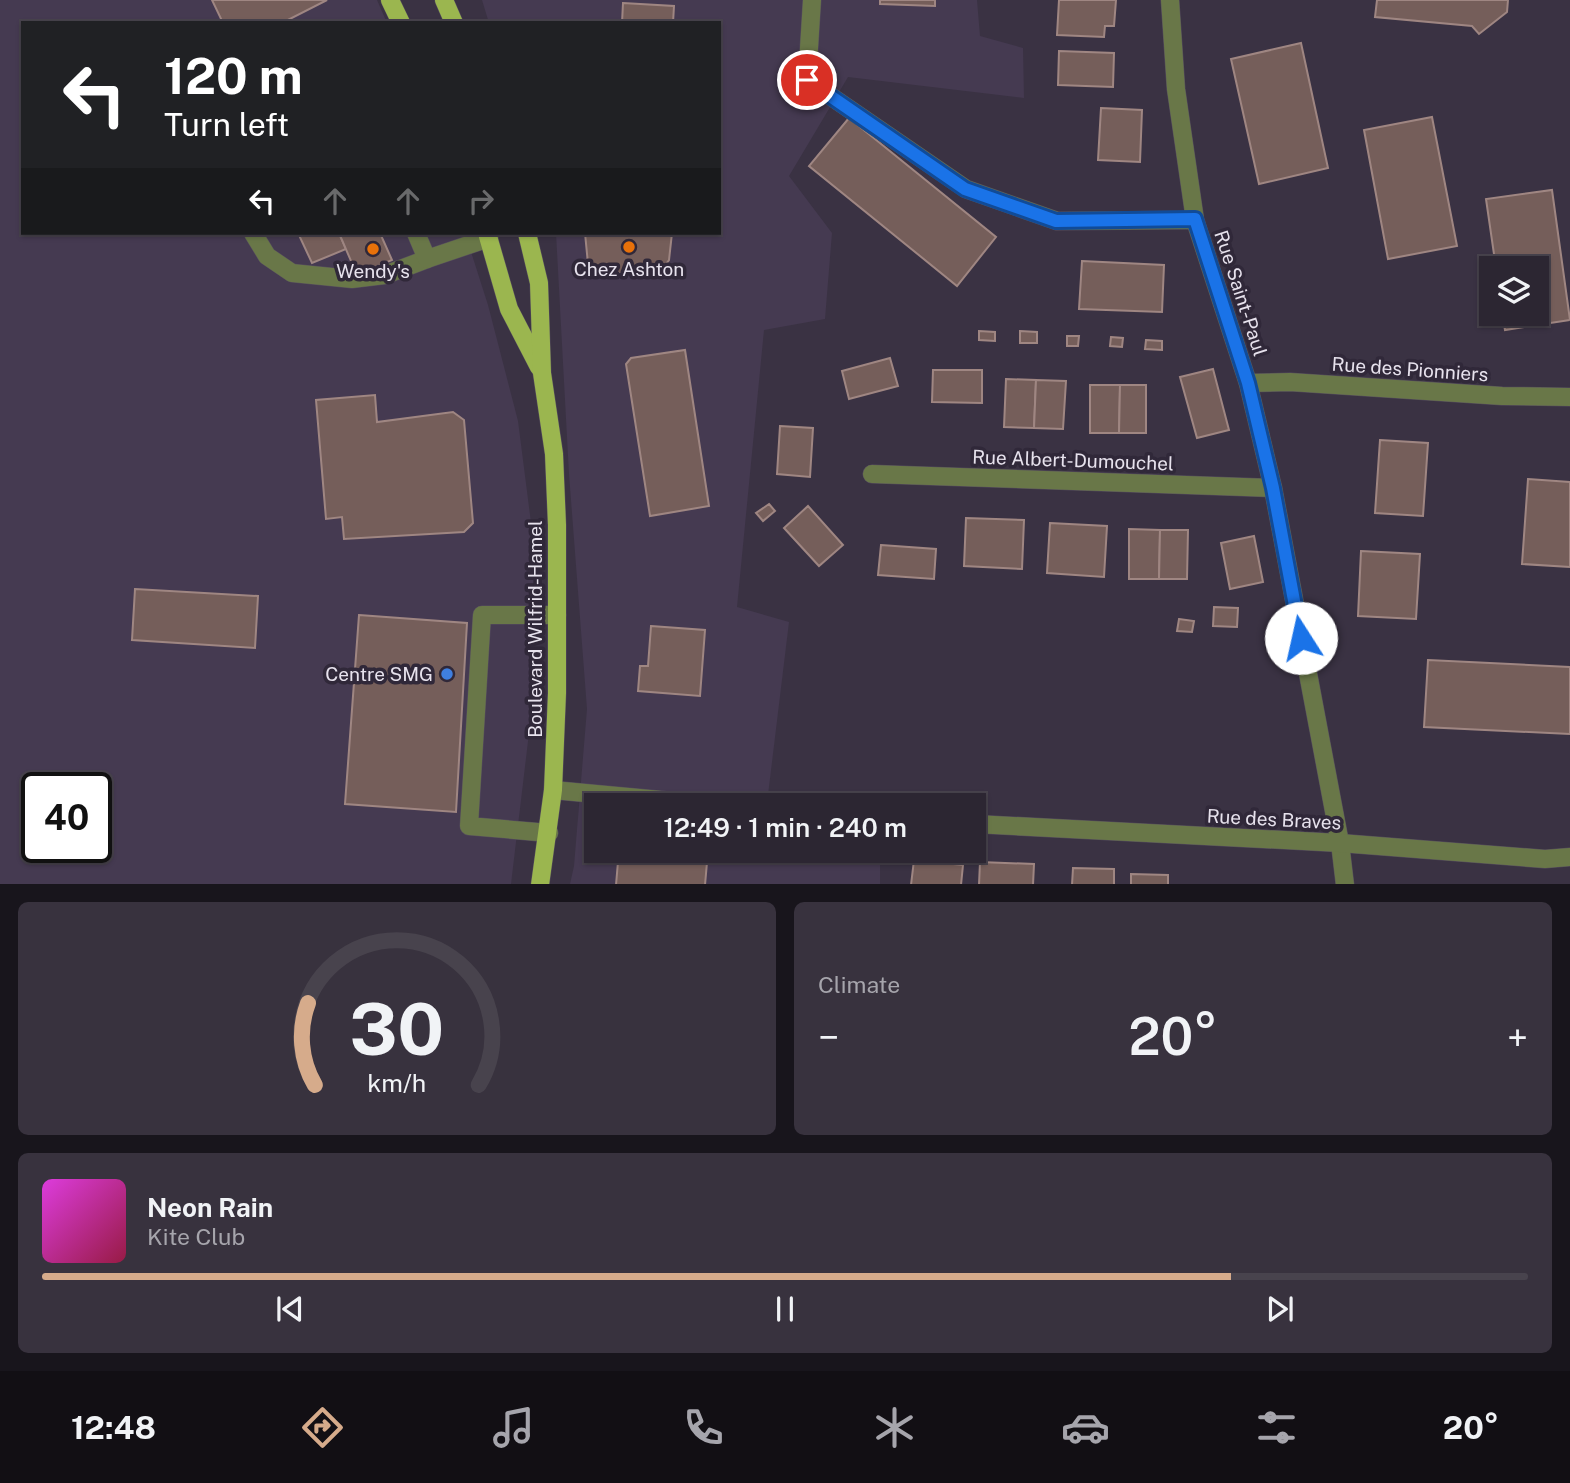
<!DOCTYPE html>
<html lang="en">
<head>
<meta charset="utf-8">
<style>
	:root { --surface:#2c2632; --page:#38323e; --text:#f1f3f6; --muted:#a6a5ac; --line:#48434d; --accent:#d6ab8b }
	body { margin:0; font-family:"Public Sans",sans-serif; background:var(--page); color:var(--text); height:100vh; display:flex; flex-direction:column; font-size:26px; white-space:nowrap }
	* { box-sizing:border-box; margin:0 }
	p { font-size:23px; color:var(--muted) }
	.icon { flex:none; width:38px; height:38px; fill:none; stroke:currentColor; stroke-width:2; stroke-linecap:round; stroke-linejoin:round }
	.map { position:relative; height:884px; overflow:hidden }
	.side { display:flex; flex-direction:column; gap:18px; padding:18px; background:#18151c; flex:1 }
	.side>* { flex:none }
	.top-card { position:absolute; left:21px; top:21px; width:700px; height:214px; border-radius:0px; box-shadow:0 2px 5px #0004,0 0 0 2px var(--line); background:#202124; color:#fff; overflow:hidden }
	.controls { position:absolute; left:1479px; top:256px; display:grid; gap:14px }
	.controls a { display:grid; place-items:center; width:70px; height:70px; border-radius:0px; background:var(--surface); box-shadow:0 2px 5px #0004,0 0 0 2px var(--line); font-size:35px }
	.speed { position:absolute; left:21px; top:772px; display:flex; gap:14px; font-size:35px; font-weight:700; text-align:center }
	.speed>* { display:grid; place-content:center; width:91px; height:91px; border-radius:50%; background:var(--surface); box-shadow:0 2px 5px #0004,0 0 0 2px var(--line); line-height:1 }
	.speed .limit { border:4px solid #111; border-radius:10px; background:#fff; color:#111 }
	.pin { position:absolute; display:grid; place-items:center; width:60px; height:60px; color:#fff; margin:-30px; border:4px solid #fff; border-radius:50%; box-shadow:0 2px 7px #0007 }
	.me { position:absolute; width:77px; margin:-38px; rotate:350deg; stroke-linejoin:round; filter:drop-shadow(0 0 5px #0008) }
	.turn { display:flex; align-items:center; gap:24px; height:147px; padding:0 28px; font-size:32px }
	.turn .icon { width:91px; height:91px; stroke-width:2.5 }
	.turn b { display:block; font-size:49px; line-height:60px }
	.lanes { display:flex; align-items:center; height:66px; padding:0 28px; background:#0003; justify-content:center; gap:35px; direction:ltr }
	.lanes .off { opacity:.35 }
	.big { font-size:52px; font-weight:600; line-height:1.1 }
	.side .tile { flex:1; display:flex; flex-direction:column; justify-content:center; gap:10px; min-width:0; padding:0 24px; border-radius:10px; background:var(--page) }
	.side .dial { align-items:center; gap:0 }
	.dial svg { height:182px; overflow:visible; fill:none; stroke:var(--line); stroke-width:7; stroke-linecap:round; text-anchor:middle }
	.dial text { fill:var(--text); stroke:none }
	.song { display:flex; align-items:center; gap:21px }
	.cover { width:84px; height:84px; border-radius:10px; background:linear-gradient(135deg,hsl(300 70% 55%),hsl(340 70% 35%)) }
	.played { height:7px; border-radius:4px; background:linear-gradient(90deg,var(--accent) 80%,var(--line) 80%) }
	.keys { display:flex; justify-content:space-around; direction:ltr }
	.heat { display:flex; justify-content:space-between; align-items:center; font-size:38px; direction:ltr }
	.side .tiles { flex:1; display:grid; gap:18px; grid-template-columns:1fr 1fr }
	.tile:last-child { grid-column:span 2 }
	.trip { position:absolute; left:584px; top:793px; width:402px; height:70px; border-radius:0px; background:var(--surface); box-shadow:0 2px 5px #0004,0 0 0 2px var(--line); font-weight:600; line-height:70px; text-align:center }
	.tabs { display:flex; height:112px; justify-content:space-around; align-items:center; background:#120f14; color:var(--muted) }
	.tabs .icon { width:49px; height:49px }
	.tabs .current { color:var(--accent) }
	.tabs b { font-size:32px; color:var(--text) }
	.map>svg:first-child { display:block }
	.built { fill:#453a51; fill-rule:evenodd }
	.building { fill:#755e5a; stroke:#9f8682; stroke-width:2 }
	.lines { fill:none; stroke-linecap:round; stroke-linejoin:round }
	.minor-casing { stroke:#564e5e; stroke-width:19 }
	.major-casing { stroke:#564e5e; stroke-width:19 }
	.minor { stroke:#697748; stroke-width:18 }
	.major { stroke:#9bb64f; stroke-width:18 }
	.route-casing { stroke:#114b97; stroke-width:18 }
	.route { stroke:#1a73e8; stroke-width:12 }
	.food-dot { fill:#e8710a; stroke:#302839; stroke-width:2.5 }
	.shop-dot { fill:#3f7fe0; stroke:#302839; stroke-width:2.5 }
	.labels { text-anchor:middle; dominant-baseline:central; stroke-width:7; stroke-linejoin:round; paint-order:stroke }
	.poi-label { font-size:19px; fill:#e7e2ed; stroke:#302839 }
	.street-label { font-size:19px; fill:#e7e2ed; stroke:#302839 }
</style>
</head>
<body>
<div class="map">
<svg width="1570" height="885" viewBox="0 0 1570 885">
	<rect width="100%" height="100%" fill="#3a3243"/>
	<g class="built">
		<path d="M0 0H377L387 23H23V233H465L488 305 518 421 535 554 529 733 511 884H0ZM37 788H96V847H37Z"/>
		<polygon points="482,0 977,0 980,36 1023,48 1024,98 848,77 789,176 832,233 825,319 764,330 737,607 789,622 768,795 862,805 597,805 597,850 880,851 880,884 570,884 574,866 587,709 569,474 556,233 719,233 719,23 489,23"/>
	</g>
	<g class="building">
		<polygon points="212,0 327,0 282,23 223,23"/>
		<polygon points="880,0 935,0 935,6 880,4"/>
		<polygon points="1059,0 1116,0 1114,26 1105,26 1104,37 1057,35"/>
		<polygon points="1377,0 1508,0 1507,12 1479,34 1472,26 1375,17"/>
		<polygon points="623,3 674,6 673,23 622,23"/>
		<polygon points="1301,43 1328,168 1259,184 1231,59"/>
		<polygon points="1059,51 1114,53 1113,87 1058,85"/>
		<polygon points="1101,108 1142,110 1140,162 1098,160"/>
		<polygon points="1432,117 1457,246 1388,259 1364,130"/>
		<polygon points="849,118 996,237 957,286 809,166"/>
		<polygon points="1552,190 1570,320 1505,330 1502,313 1536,313 1536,268 1496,268 1486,199"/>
		<polygon points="298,233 339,233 346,249 312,263"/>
		<polygon points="339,233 380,233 392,260 357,275"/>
		<polygon points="585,233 672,233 669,260 658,275 601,272 588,264"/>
		<polygon points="1082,261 1164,265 1162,312 1079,309"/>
		<polygon points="979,331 995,332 995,341 979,340"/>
		<polygon points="1020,331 1037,332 1037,343 1020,343"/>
		<polygon points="1067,336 1079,336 1078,346 1067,346"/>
		<polygon points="1111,337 1123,338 1122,347 1110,346"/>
		<polygon points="1146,340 1162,341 1162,350 1145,349"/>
		<polygon points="685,350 709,506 650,516 626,364 631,358"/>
		<polygon points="890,358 898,386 849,399 842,371"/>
		<polygon points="1213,369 1229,430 1197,438 1180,377"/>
		<polygon points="933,370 982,370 982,403 932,402"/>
		<polygon points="1006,379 1036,380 1034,428 1004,427"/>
		<polygon points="1036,380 1066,381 1063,429 1034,428"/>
		<polygon points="1090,385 1120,385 1119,433 1090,433"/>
		<polygon points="1120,385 1146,385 1146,433 1119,433"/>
		<polygon points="375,395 377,422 453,412 464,420 473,523 464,532 344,539 342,517 326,519 316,400"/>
		<polygon points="780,426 813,428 810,477 777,474"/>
		<polygon points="1380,440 1428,443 1423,516 1375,513"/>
		<polygon points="1528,479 1570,482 1570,567 1522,564"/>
		<polygon points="769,504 775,511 763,521 756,513"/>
		<polygon points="808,506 843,545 819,566 784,528"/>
		<polygon points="966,518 1024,520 1022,569 964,566"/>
		<polygon points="1050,523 1107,526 1104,577 1047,573"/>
		<polygon points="1129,529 1160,530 1159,579 1129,579"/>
		<polygon points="1160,530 1188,530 1187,579 1159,579"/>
		<polygon points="1254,536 1263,582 1230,589 1221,543"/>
		<polygon points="881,545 936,549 934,579 878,575"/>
		<polygon points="1361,551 1420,554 1416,619 1358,616"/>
		<polygon points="135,589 258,596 255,648 132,640"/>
		<polygon points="1214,607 1238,608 1237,627 1213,626"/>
		<polygon points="359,615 467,623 456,812 345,804"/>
		<polygon points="1179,619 1194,621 1192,632 1177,631"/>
		<polygon points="651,626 705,630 700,696 638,691 640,666 648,666"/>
		<polygon points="1428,660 1570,667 1570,734 1424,727"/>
		<polygon points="619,850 708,851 705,885 616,885"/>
		<polygon points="914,860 963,865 961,885 911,885"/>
		<polygon points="980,862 1034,864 1033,885 979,885"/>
		<polygon points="1073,868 1114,869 1114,885 1072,885"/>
		<polygon points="1131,874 1168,875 1168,885 1131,885"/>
	</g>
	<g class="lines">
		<defs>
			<g id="minor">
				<polyline points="812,0 807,80 966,189 1057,221 1195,220"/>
				<polyline points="1170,0 1176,89 1195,220 1248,383 1273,488 1340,843 1345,885"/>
				<polyline points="253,233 267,256 292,273 352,279 385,275 427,259"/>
				<polyline points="416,233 427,259 489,238"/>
				<polyline points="1248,383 1290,382 1502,396 1570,397"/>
				<polyline points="872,474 1273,488"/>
				<polyline points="553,790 715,805"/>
				<polyline points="975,824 1340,843 1545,859 1570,857"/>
				<polyline points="549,833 469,826 482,615 557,615"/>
			</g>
			<g id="major">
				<polyline points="390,0 401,23"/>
				<polyline points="444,0 454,23"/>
				<polyline points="487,233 509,309 539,367"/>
				<polyline points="527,233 539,283 542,373 554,454 557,525 557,693 553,790 540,885"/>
			</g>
		</defs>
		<use href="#minor" class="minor-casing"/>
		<use href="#major" class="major-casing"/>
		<use href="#minor" class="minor"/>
		<use href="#major" class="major"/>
	</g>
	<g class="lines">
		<defs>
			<polyline id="route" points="807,80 965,189 1056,221 1195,219 1248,383 1273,488 1301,638"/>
		</defs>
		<use href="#route" class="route-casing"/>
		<use href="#route" class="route"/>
	</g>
	<g class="food-dot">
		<circle cx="629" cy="247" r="7"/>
		<circle cx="373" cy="249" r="7"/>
	</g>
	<circle class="shop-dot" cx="447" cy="674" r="7"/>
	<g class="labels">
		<g class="poi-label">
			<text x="629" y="269">Chez Ashton</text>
			<text x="373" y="271">Wendy's</text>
			<text x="433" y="674" text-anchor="end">Centre SMG</text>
		</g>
		<g class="street-label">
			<text transform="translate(1241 293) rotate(72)">Rue Saint-Paul</text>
			<text transform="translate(1410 369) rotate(4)">Rue des Pionniers</text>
			<text transform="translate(1073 460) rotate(2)">Rue Albert-Dumouchel</text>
			<text transform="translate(535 629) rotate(-90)">Boulevard Wilfrid-Hamel</text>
			<text transform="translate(1274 819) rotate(3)">Rue des Braves</text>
		</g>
	</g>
</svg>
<div class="controls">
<a><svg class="icon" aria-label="layers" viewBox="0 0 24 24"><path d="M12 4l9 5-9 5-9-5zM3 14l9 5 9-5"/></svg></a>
</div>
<div class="speed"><div class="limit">40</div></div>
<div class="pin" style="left:807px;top:80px;background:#d93025"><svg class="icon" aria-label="arrive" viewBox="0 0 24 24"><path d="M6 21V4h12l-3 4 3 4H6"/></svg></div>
<svg class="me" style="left:1301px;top:638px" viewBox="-20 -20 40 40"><circle r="19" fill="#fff"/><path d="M0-13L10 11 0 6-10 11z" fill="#1a73e8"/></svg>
<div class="trip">12:49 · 1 min · 240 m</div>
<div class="top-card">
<div class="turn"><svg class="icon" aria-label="left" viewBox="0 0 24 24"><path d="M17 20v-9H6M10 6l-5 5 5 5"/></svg><div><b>120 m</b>Turn left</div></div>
<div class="lanes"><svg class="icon" aria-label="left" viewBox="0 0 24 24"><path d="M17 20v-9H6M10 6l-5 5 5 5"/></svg><svg class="icon off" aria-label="ahead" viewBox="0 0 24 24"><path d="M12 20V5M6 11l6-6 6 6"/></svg><svg class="icon off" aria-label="ahead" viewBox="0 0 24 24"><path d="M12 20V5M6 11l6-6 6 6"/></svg><svg class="icon off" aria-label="right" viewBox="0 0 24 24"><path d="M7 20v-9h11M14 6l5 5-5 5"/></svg></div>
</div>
</div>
<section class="side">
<div class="tiles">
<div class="tile dial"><svg viewBox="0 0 100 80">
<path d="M14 69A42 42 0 1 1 86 69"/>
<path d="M14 69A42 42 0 0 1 11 33" stroke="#d6ab8b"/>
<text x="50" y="56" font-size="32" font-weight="700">30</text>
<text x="50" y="72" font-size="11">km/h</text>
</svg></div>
<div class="tile"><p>Climate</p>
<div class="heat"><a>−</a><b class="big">20°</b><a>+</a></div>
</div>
<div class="tile">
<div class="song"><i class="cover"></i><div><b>Neon Rain</b><p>Kite Club</p></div></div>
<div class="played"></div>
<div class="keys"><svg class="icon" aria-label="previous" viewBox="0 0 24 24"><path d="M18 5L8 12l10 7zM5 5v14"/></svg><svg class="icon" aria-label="pause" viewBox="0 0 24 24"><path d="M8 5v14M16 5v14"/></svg><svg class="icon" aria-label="next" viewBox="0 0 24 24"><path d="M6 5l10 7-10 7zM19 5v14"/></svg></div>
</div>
</div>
</section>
<nav class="tabs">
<b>12:48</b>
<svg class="icon current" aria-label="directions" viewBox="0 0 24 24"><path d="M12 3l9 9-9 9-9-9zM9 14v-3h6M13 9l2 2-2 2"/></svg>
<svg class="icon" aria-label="music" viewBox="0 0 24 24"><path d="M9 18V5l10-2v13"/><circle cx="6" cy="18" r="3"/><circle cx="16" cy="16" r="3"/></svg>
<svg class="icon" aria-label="phone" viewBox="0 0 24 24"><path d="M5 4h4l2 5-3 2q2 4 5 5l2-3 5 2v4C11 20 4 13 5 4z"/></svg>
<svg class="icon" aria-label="climate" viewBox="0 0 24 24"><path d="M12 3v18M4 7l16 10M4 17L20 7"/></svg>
<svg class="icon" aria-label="car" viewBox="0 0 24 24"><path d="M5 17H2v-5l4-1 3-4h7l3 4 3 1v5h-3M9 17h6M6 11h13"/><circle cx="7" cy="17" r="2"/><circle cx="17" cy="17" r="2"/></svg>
<svg class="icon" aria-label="filters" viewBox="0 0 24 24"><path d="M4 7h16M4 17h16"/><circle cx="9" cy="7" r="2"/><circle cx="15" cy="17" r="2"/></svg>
<b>20°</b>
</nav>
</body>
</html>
